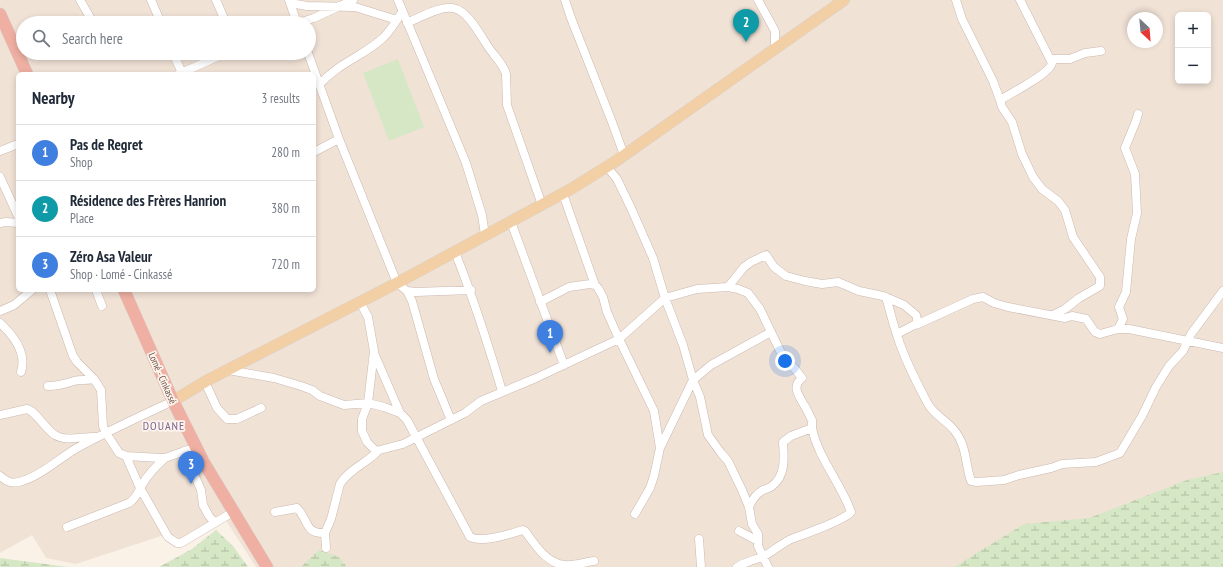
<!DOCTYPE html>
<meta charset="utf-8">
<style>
:root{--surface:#fff;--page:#f6f6f7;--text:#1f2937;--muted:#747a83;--line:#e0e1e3;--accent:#0b8043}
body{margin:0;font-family:"PT Sans Narrow",sans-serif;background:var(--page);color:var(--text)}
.controls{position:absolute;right:12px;top:12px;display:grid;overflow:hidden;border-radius:6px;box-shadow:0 2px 6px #0003}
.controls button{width:36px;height:36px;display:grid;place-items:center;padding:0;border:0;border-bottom:1px solid var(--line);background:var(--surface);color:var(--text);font:20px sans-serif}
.compass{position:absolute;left:1127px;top:12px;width:36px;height:36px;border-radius:50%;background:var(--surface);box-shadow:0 2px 6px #0003;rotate:154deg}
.you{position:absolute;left:785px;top:361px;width:14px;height:14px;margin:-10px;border:3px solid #fff;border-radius:50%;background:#1a73e8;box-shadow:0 0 0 6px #1a73e833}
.badge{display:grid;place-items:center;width:26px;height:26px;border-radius:50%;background:var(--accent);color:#fff;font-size:13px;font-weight:700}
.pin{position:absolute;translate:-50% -33px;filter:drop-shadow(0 1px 2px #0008)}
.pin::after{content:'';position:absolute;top:21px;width:14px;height:12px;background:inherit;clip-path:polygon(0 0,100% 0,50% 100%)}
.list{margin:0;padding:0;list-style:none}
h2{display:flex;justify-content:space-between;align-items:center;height:52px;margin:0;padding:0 16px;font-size:17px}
h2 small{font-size:13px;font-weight:400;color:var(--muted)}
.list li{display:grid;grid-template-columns:26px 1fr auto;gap:12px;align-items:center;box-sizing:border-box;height:56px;padding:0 16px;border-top:1px solid var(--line)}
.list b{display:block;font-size:15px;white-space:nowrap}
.list p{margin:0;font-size:13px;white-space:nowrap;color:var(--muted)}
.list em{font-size:13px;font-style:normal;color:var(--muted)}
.icon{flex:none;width:22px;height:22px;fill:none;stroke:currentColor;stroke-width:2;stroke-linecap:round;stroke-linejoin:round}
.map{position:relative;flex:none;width:1223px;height:567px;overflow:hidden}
.search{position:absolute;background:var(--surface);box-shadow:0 2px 6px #0003;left:16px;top:16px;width:300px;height:44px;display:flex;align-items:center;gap:10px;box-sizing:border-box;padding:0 14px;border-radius:22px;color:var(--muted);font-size:15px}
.panel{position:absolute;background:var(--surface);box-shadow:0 2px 6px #0003;left:16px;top:72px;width:300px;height:220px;border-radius:6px}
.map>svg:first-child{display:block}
</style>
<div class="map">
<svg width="1223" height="567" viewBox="0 0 1223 567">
<defs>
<pattern id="wetland-marsh" width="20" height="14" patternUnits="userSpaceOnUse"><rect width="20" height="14" fill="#d6e7c6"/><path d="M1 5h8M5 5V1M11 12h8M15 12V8" fill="none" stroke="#b2bea3"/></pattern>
</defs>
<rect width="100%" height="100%" fill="#faf1e7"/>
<path fill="#f1e2d6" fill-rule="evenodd" d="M0,0h1223v567h-967l-31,-48 -39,23 -16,-9 -94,31 -30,-6 -14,-23 -32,18zM1178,15h30v66h-30zM1133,18h24v24h-24zM23,23h286v30h-286zM18,74h296v216h-296z"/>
<path fill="url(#wetland-marsh)" d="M1223,472v95h-269l70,-43 65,-6 98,-38z
M216,530l17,16 15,21h-89l33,-18z
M319,550l20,7 8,10h-46z
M0,558l68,9h-68z"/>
<path fill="#d6e7c6" d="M398,59l26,68 -35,14 -26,-68z"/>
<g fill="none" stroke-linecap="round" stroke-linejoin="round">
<g stroke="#cbb8ae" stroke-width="9">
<path id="minor" d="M80,0l11,19
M151,0l10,23
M216,0l10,23
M289,0l7,4 11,2 48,1 42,13
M289,0l8,23
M398,0l68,163 16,52 3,20
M565,0l6,18 41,104 12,33
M758,0l17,31v18
M956,0l6,19 31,62 7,19 2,7 10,15 10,32 11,23 9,12 16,12 7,9 8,27 27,40v9l-21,12 -14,11 -12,6
M298,23l16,-5 39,-18
M407,23c49,-23 52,-23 80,22 6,10 16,18 19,29l1,31 35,100
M173,53l9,20
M308,53l31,86 58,144 10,8 9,1 55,-2
M1050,59h20l15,-6 16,-2
M179,74l47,-21
M320,84c18,-21 44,-28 64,-47 7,-7 13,-17 18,-25
M1000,100c11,-7 50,-26 52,-37l-32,-63
M0,151l18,-7
M314,152l25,-13
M607,167l10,12 14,29 22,50 12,40 18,47 10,35 7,17 8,38 13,18 7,8 14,29 7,17 3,17 6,10v12l10,21
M0,177l18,39
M563,194l32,91
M511,222l53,143
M0,223l6,-1 12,1
M455,252c18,45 33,92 47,139
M728,287l16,-20 7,-5 15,-7 8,12 12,9 19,5 17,3 16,-2 21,9 24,5 21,9 12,10 2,9 55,-25 10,-2 11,6 14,4 57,11 7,-2 14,3 9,13 5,2 18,-5h11l94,19
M50,290l23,66 4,6 17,17 7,11 2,36 3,7 13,20 7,3 35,2h4l31,-11
M96,290l6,16
M407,291l5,10 22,78 17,41
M886,297c4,13 7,28 12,41 7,23 19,45 30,66 7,12 18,16 26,26 13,15 11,34 17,51l6,1 27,-2 15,-5 32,-7 11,-4 34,-2 24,-9 22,-37 14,-29 13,-21 14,-15 8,-17 32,-43
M360,302l8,15 6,34 -6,52 -6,16v12l5,11 9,9 27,-7 62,-31 16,-12 55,-23 83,-39 46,-41 32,-9 31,-2 10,2 10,4 12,16 24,50 11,10 7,9c-11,9 -3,17 2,27 3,4 5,10 8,15v8l-21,8 -8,6c1,15 3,34 -11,44 -2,2 -6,3 -9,4 -7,4 -11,10 -14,17
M540,302l29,-15 21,-3 5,1 3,3 5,9 4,15 12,27 35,72 6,37 -6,28 -4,12 -15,26
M0,311l14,-6 18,-15
M0,323c13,12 27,30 21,49
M1118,329l5,-10 -4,-12 7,-15 5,-53 6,-26 -2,-39 -10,-26 11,-27 2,-7
M897,334l17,-9 4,-1
M374,353l26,60
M228,370l46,8 27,8 11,4 8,6 24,9 24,-2 16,4 16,6 7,7 63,117c12,6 40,-3 53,-7l2,1c10,14 22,33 40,34 9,1 20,-3 29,-4
M205,382l12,26 10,11h10l24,-11
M48,386c10,0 17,-2 26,-5 6,-2 13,0 20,-2
M0,415l27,-6c9,2 18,20 28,26 11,7 29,1 41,2
M660,448l33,-68 18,-15 60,-33
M184,451l17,39 2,15 6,11 6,7
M126,456l14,32 28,49 9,6h4l52,-31
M0,476c6,5 11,8 19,6 22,-6 39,-23 58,-34 31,-17 64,-32 96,-47
M275,512l22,-4c12,12 7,26 28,25
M67,527l62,-24c8,-5 9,-11 13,-18 6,-11 14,-19 23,-27
M739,531l19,10
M699,539l2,28
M326,548l-1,-15 6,-14 9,-35c9,-15 27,-21 38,-33
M737,567c10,-6 15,-6 25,-10 10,-4 20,-15 32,-19 11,-4 51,-18 57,-26 -10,-29 -33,-54 -39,-84"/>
</g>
<g stroke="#d8d0cd" stroke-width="12">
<path id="major" d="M173,401l35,-21 189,-97 174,-94 45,-28 228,-161"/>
</g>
<g stroke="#d8d0cd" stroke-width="13">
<path id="highway" d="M0,14l27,60
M124,290l49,111 30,60 64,106"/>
</g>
<use href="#minor" stroke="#fff" stroke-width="8"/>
<use href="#major" stroke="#f3cfa5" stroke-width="11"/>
<use href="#highway" stroke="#efb0a3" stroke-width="12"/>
</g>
<g text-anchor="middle" stroke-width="3.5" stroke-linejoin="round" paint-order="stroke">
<g font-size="10" fill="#72574d" stroke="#fdf5ed">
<text transform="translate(163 378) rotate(66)" y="4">Lomé - Cinkassé</text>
</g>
<g font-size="12" letter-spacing="1" fill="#7c668d" stroke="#fdf5ed">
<text x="164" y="430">DOUANE</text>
</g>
</g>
</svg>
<div class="controls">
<button>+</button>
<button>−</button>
</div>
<svg class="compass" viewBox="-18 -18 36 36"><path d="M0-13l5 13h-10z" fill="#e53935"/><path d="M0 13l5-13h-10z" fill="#747a83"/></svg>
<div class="you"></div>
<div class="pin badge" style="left:550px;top:353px;background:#3f7fe0">1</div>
<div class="pin badge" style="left:746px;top:42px;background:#0f9aa8">2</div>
<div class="pin badge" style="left:191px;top:484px;background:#3f7fe0">3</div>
<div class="search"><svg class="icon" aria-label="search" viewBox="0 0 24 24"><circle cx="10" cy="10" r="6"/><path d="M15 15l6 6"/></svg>Search here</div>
<section class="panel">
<h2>Nearby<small>3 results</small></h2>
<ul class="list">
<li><span class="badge" style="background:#3f7fe0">1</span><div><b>Pas de Regret</b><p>Shop</p></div><em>280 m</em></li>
<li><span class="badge" style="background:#0f9aa8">2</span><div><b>Résidence des Frères Hanrion</b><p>Place</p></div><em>380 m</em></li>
<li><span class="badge" style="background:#3f7fe0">3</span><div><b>Zéro Asa Valeur</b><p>Shop · Lomé - Cinkassé</p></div><em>720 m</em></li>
</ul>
</section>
</div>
